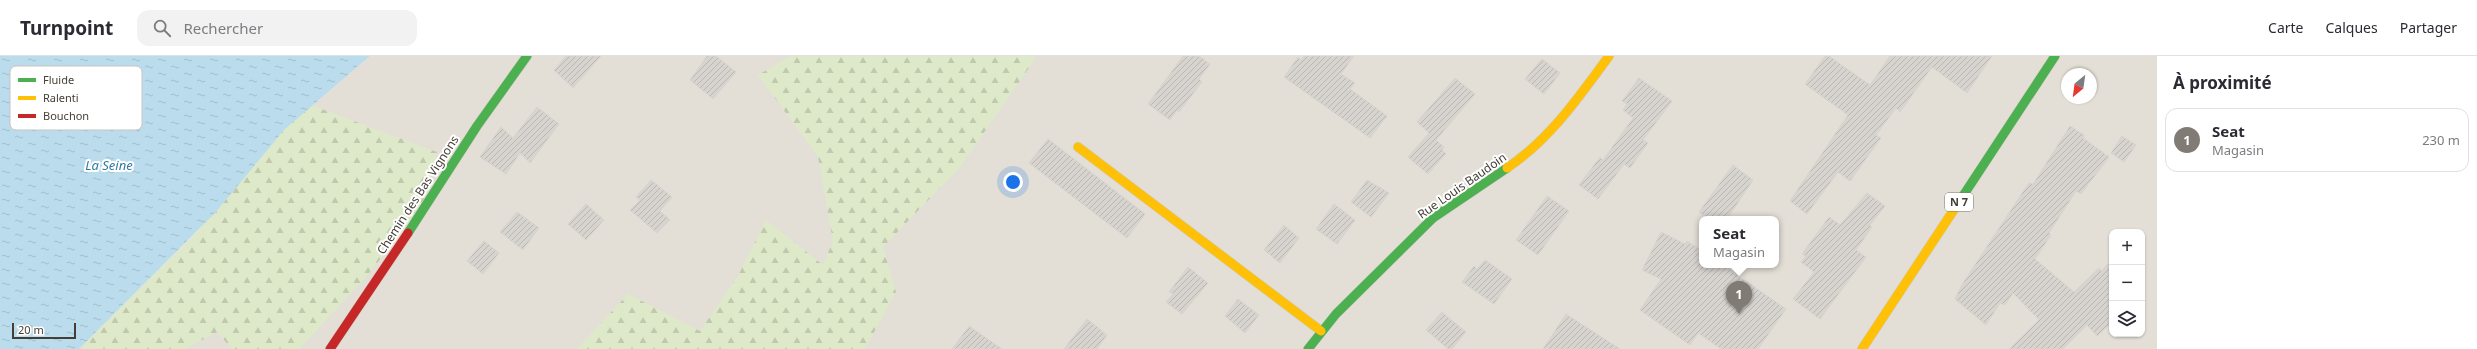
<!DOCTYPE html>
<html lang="fr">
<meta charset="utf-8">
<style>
:root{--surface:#fff;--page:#f2f2f3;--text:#2b2b33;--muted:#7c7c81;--line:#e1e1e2;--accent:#807b75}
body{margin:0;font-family:"Noto Sans",sans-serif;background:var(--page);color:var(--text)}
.controls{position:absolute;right:12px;bottom:12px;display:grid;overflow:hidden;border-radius:8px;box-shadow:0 1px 3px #0004}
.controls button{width:36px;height:36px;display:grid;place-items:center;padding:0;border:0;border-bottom:1px solid var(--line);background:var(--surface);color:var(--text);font:20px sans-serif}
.compass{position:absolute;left:2061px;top:12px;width:36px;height:36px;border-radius:50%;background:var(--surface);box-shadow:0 1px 3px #0004;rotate:209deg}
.scale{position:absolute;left:12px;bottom:10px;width:64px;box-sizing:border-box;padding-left:4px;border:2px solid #453e36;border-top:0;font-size:11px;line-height:14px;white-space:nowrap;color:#453e36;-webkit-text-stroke:3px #fff;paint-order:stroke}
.you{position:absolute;left:1013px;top:126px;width:14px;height:14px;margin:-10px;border:3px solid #fff;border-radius:50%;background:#1a73e8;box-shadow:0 0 0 6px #1a73e833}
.badge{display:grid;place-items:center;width:26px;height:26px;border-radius:50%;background:var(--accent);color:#fff;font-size:13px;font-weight:700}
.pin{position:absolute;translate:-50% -33px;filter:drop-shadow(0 1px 2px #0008)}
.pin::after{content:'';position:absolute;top:21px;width:14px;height:12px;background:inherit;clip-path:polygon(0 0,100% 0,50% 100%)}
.popup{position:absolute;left:1699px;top:160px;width:80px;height:52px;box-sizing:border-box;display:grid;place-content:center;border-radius:8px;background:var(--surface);filter:drop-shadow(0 1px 3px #0005);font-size:13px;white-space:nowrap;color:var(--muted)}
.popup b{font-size:15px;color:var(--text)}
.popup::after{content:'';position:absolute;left:50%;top:100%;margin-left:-8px;border:8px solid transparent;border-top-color:var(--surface)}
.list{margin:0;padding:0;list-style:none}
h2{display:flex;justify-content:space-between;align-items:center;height:52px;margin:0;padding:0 16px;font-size:17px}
h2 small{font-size:13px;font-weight:400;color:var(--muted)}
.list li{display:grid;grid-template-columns:26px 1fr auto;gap:12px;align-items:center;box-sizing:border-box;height:64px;margin:0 8px 8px;padding:0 8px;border:1px solid var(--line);border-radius:12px}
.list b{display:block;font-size:15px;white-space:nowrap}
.list p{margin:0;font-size:13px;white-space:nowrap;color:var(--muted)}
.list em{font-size:13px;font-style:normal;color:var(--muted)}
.icon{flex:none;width:22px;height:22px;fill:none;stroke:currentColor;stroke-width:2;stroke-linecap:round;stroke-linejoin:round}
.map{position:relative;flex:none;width:2157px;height:293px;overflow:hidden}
header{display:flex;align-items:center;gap:24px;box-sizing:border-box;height:56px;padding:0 20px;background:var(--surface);border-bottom:1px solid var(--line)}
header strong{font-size:19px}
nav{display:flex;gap:22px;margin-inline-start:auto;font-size:14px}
.search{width:280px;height:36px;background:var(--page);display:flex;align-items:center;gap:10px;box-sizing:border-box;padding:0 14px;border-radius:12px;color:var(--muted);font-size:15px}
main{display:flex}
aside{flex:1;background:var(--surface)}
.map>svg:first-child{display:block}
</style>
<header>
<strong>Turnpoint</strong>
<div class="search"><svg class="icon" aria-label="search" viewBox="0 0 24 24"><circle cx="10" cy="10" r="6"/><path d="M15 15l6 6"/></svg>Rechercher</div>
<nav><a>Carte</a><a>Calques</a><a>Partager</a></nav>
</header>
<main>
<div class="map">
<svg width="2157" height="293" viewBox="0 0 2157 293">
<defs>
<pattern id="forest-firs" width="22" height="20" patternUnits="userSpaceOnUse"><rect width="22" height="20" fill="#dee9ca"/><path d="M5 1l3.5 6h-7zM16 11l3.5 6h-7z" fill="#c0c9ae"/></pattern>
<pattern id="water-ripples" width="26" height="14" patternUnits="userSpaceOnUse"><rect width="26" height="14" fill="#badcec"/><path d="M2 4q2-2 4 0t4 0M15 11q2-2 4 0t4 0" fill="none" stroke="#a1becb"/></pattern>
<pattern id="building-hatch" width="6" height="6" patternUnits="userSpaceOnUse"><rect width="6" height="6" fill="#d7d4d0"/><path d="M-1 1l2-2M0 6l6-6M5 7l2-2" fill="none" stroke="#bab7b3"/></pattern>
</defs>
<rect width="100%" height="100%" fill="#efede9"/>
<path fill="#e3dfd6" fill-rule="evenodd" d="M370,0h1787v293h-2078l120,-119 85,-100zM2067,18h24v24h-24zM1702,163h74v46h-74zM2112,176h30v102h-30z"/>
<path fill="url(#forest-firs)" d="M791,0h246l-76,110 -78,81 13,45 -31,57h-288l51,-55 72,37 38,-55 28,-56 57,45 10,-24 -15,-84 -60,-82z
M311,49l126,47 -12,51 -59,74 -67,72h-67l-15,-17 -32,17h-101l-2,-3 117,-116 84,-100z"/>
<path fill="url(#water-ripples)" d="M0,0h370l-86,74 -69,83 -136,136h-79z"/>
<path fill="url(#building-hatch)" stroke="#d7d4cf" d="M566,0h35l-28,32 -19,-18z
M707,0h9l20,16 -23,27 -23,-19z
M1183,0h16l11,8 -11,15 3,3 -23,30 -2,-2 -7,10 -22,-16z
M1304,0h50l-13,18 14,9 -5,6 37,27 -17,22 -86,-61 14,-20 3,3z
M1825,0h4l41,29 20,-29h102l-25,37 -35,-26 -32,45 -4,-4 -20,27 5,3 -31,43 -12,-9 -31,42 -17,-13 58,-86 -43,-31z
M1542,3l18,14 -16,21 -19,-15z
M1455,22l20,16 -39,46 8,7 -2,3 4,4 -18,20 -20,-17 21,-24 -12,-11z
M1639,22l33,23 -29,39 5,3 -18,25 -6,-4 -26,35 -19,-14 21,-28 3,3 30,-42 -10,-8 4,-6 -5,-3z
M537,51l22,17 -29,39 -10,-10 -14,21 -26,-17 21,-30 12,11z
M2070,70l14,9 -1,3 26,19 -28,37 -5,-3 -27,42 2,2 -16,24 39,33 25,-24 2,3 11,-11v62l-15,14 -10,-11 -24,24h-54l30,-29 -26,-27 -8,12 -5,-2 -14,22 -31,-26 8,-16 63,-96 3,-4 4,1z
M2122,80l14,9 -12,17 -13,-9z
M1048,83l97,75 -18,24 -98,-75z
M1733,109l20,15 -26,39h-19l-9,-7z
M651,124l21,17 -12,14 10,9 -13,13 -27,-23 10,-10 -4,-3z
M1367,124l22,13 -18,24 -20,-15z
M1867,137l18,13 -15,19 2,2 -16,23 10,7 -46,62 -27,-20 21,-27 -13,-10 5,-6 -4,-2 27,-37 11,8z
M1547,140l22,15 -31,44 -22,-15z
M586,148l18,16 -18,20 -18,-16z
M1334,148l21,16 -18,24 -21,-15z
M517,156l22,16 -16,22 -23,-18z
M1284,169l15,13 -19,25 -16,-13z
M1661,176l24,12 2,-3 15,10v14h21l63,44 -28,40h-37l-23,-16 -8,12 -50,-35 21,-31 -19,-9z
M484,185l15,12 -16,21 -16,-13z
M1485,204l27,19 -18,25 -32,-22 12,-16 3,3z
M1188,211l20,16 -26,31 -16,-12 7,-8 -4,-2z
M1238,243l21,16 -14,18 -20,-17z
M1442,256l24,20 -14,17h-4l-22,-19z
M1566,258l54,35h-77z
M1087,263l20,16 -10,14h-33z
M969,270l33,23h-50z"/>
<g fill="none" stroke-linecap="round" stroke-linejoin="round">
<g stroke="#cecac1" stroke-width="10">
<path id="fast" d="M1957,149l98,-149
M408,177l69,-107 50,-70
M1308,293l28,-35 97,-96 74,-50"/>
</g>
<g stroke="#cecac1" stroke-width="10">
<path id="slow" d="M1078,91l243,184
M1507,112c43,-29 72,-71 102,-112
M1862,293l95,-144"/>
</g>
<g stroke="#cecac1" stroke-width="10">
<path id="jam" d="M330,293l78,-116"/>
</g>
<use href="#fast" stroke="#4caf50" stroke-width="9"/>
<use href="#slow" stroke="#ffc107" stroke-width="9"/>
<use href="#jam" stroke="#c62828" stroke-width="9"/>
</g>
<g text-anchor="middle" stroke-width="4" stroke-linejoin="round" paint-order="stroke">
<rect fill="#fff" stroke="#7d7872" stroke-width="1" x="1945" y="137" width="28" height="18" rx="3"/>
<g font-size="11" font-weight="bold" fill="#453e36">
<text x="1959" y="150">N 7</text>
</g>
<g font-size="12" fill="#453e36" stroke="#fff">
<text transform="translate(1462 130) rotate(-35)" y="4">Rue Louis Baudoin</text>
<text transform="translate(418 139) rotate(-57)" y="4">Chemin des Bas Vignons</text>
</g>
<g font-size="13" font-style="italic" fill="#307aa5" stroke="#fff">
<text x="109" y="114">La Seine</text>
</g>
</g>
<rect x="10" y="10" width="132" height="64" rx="6" fill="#fff" stroke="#c7c5c3" stroke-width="1"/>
<rect x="18" y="22" width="18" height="4" fill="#4caf50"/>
<rect x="18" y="40" width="18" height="4" fill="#ffc107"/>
<rect x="18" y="58" width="18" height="4" fill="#c62828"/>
<g font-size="11" fill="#453e36">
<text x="43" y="28">Fluide</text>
<text x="43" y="46">Ralenti</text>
<text x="43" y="64">Bouchon</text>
</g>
</svg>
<div class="controls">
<button>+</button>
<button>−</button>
<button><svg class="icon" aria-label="layers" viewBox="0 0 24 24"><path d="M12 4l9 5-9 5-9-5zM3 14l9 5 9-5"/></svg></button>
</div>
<svg class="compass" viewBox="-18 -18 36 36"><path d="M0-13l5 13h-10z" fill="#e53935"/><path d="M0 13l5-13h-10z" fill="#7c7c81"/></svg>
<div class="scale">20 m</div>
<div class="you"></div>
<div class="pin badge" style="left:1739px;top:258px">1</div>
<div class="popup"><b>Seat</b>Magasin</div>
</div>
<aside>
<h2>À proximité<small></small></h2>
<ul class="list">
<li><span class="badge">1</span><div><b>Seat</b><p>Magasin</p></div><em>230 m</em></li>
</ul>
</aside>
</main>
